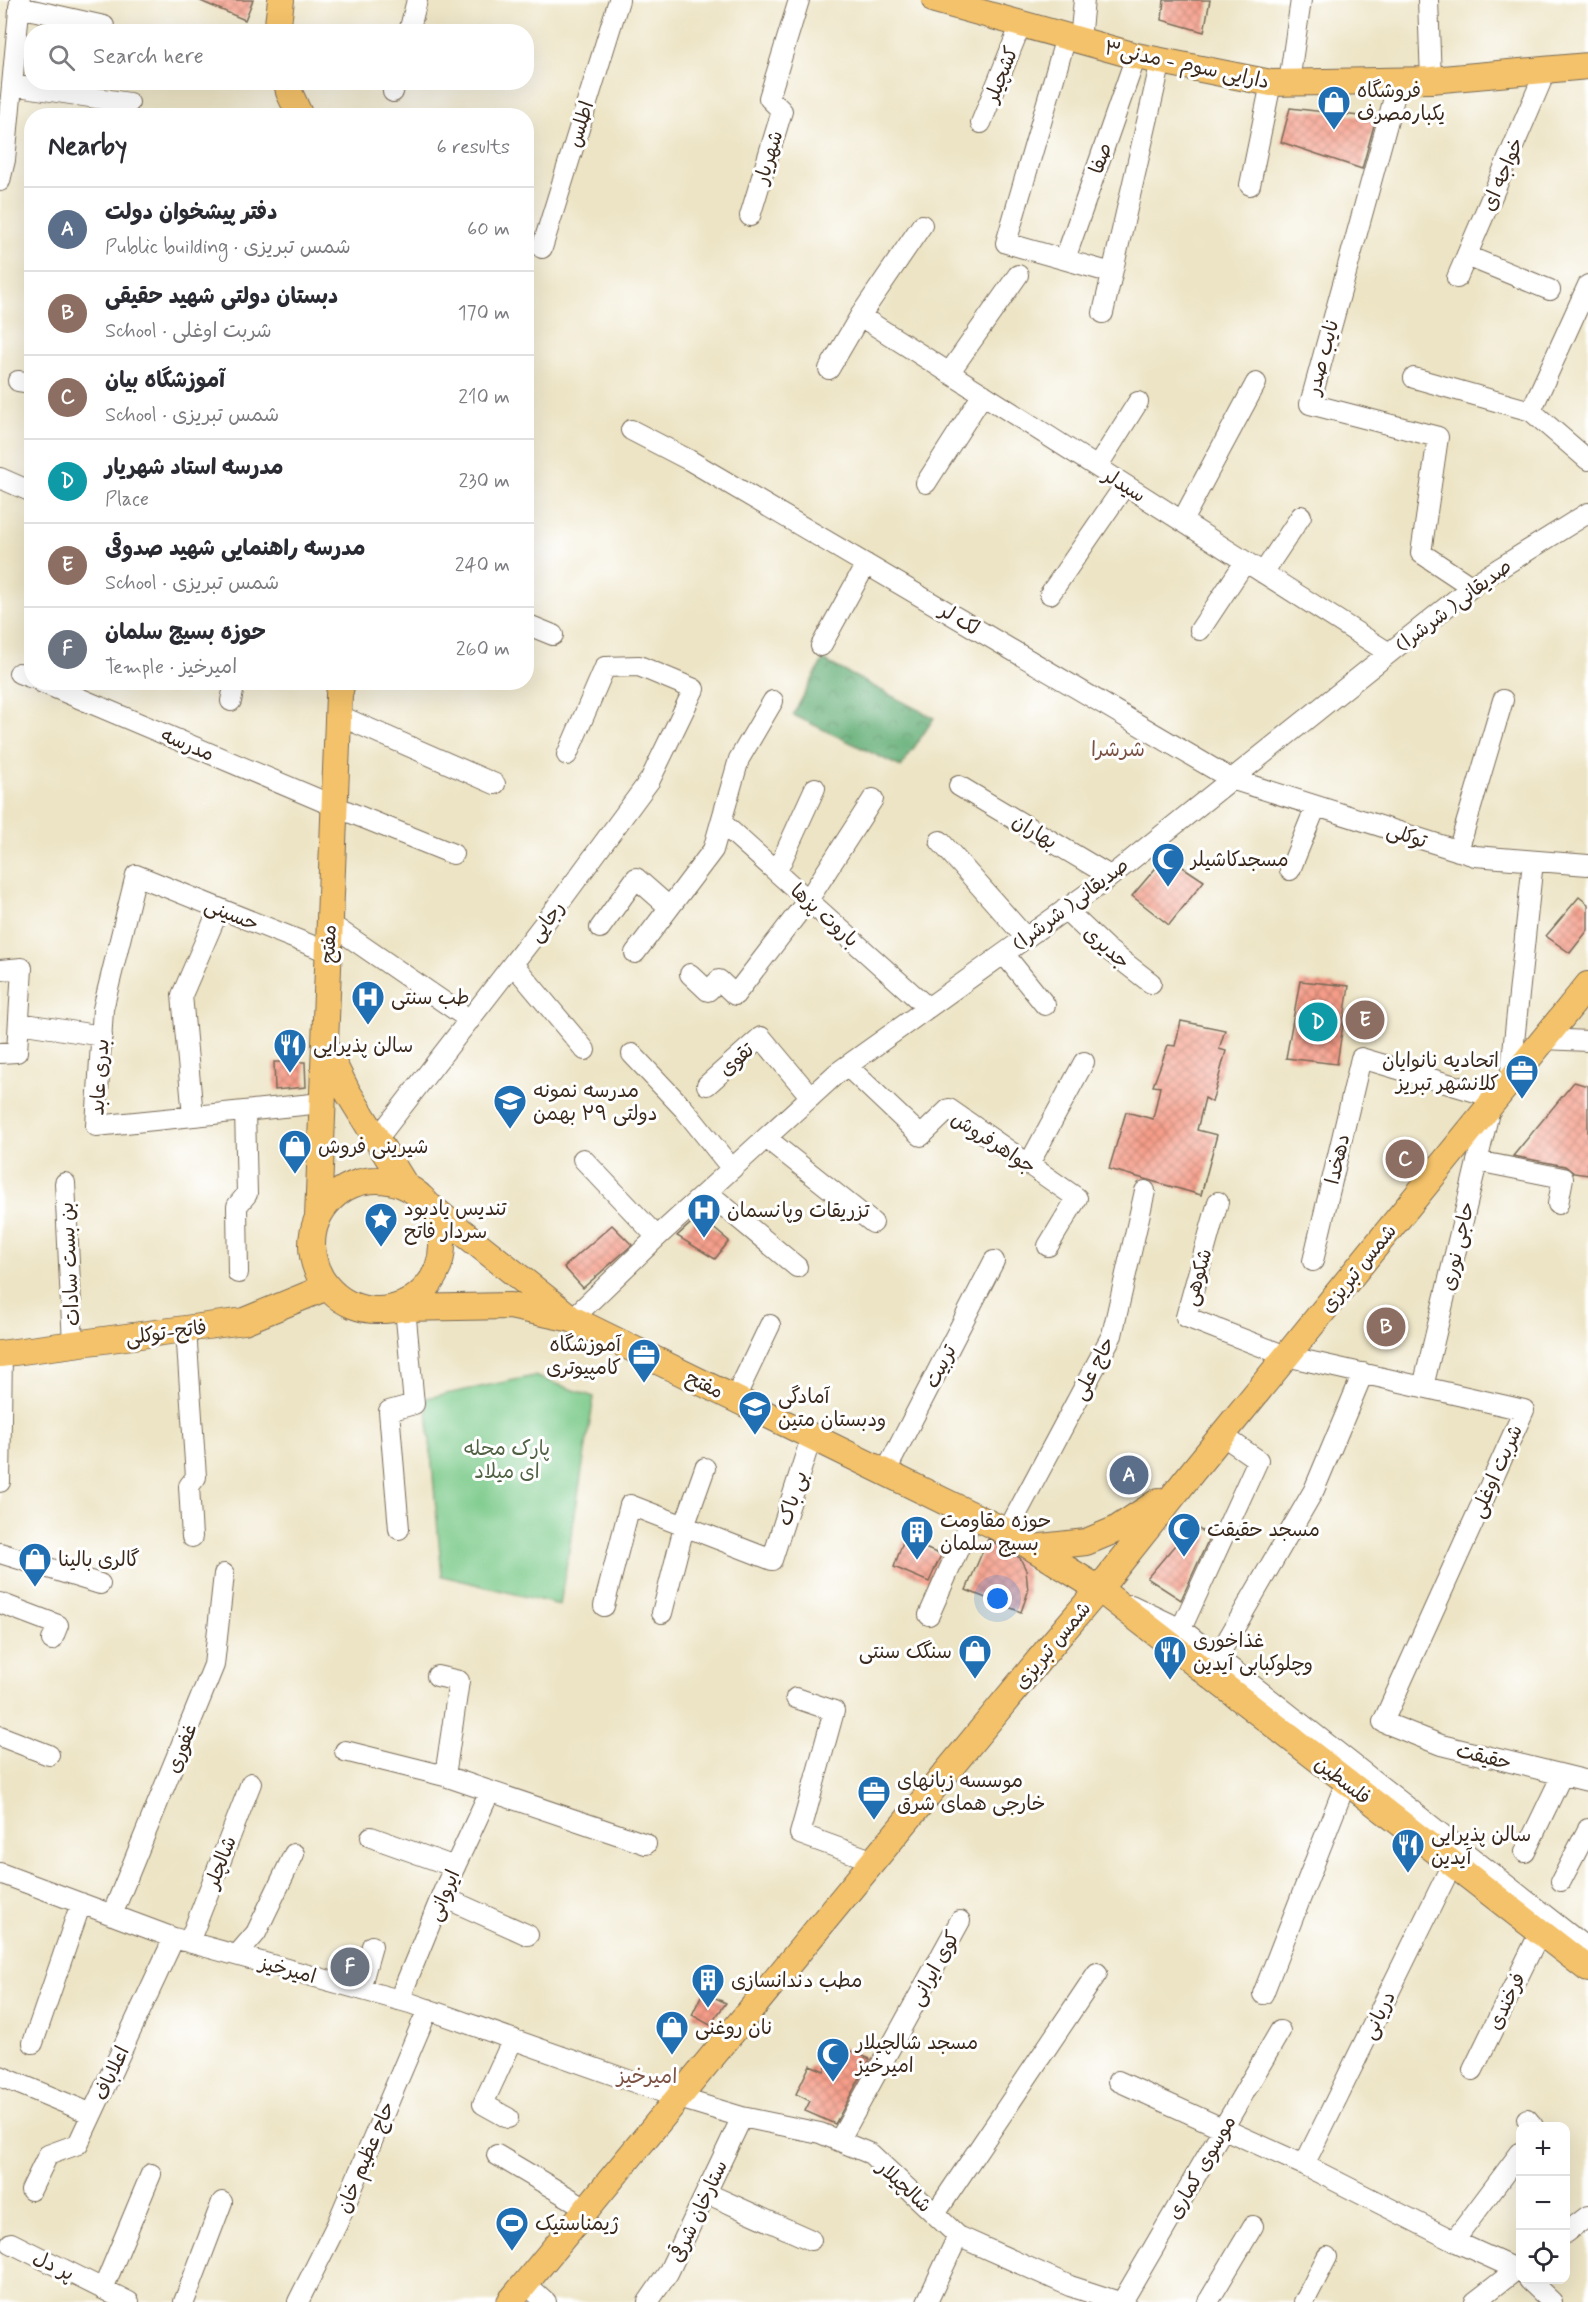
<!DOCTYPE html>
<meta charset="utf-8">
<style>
:root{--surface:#fff;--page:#f2f2f3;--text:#2b2b33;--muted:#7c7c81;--line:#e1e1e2;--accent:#0b8043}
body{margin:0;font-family:Mynerve,"Playpen Sans Arabic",sans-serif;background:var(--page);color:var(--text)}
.controls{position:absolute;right:18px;bottom:18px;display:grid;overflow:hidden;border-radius:12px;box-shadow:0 6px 24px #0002}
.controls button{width:54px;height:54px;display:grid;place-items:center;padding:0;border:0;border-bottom:2px solid var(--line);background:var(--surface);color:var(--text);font:30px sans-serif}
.you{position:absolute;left:998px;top:1599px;width:21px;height:21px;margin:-15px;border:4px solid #fff;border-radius:50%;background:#1a73e8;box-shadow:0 0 0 9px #1a73e833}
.badge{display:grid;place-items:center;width:39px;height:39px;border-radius:50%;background:var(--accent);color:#fff;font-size:20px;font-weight:700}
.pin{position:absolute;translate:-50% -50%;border:3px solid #fff;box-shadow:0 2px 6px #0006}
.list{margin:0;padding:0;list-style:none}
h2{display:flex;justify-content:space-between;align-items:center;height:78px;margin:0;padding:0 24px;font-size:26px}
h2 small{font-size:20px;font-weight:400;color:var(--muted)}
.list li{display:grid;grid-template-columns:39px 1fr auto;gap:18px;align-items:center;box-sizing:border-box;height:84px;padding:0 24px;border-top:2px solid var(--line)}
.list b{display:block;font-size:22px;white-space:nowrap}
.list p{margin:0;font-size:20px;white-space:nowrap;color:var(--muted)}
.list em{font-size:20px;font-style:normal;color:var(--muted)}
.icon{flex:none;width:33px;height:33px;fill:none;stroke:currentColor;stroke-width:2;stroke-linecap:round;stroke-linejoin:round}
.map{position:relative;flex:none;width:1588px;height:2302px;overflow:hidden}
.search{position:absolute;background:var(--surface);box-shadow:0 6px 24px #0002;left:24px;top:24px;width:510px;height:66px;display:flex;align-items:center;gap:15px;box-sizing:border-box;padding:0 21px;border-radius:24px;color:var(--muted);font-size:22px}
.panel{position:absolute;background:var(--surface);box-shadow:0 6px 24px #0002;left:24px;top:108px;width:510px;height:582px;border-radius:24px}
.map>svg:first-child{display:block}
</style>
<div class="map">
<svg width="1588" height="2302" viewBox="0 0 1588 2302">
<defs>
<pattern id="forest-crowns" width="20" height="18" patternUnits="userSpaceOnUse" patternTransform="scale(1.5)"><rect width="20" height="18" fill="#64ae76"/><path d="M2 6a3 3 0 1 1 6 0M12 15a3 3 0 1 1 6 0" fill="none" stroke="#548e60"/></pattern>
<pattern id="building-cross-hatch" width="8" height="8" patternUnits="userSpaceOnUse" patternTransform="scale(1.5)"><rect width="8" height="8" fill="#f69e8a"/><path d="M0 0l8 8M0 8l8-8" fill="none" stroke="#c88170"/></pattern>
</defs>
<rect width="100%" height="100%" fill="#fff"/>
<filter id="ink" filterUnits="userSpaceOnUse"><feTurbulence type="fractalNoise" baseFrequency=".0167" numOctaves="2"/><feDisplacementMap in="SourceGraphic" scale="12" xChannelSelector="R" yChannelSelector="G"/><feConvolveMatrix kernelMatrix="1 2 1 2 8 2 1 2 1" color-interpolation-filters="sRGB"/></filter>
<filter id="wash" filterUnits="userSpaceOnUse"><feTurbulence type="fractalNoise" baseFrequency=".008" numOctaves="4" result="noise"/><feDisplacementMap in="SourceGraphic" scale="24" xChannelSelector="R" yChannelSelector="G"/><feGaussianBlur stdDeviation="1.35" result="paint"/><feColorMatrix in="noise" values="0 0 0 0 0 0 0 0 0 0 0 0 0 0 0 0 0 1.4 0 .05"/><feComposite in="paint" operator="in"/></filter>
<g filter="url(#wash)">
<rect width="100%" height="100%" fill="#ede4c5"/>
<path fill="#7bca8a" stroke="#5b7a54" stroke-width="1.5" d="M534,1376l60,21 -34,208 -118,-29 -16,-178z"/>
<path fill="url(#forest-crowns)" stroke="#506c4a" stroke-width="1.5" d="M823,660l111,58 -33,49 -108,-52z"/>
<g id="blocks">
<path fill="url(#building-cross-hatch)" d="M198,0h55l-8,20z
M1164,0h46l-6,32 -42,-12z
M1290,108l86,10 -14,51 -81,-27z
M1166,856l38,25 -35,44 -37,-29z
M1579,897l9,7v26l-18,23 -24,-17z
M1300,981l49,5 -12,78 -51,-6z
M1181,1021l44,9 -6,19 7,2 -14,51 -7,-4 -8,32 20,5 -16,60 -92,-26 17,-57 27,7 7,-32 -7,-1 15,-41 7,1z
M274,1062h31l1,25 -31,3z
M1574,1082l14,4v89l-14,-2 -9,-7 -52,-10z
M699,1216l30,25 -14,18 -38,-23z
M612,1225l20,20 -49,43 -19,-21z
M1192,1525l18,11 -29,64 -34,-22z
M904,1539l37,16 -12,27 -35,-15z
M988,1539l32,19 6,12 2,22 -7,20 -55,-22z
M342,1955l14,5 -4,14 -15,-4z
M703,1992l23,11 -16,22 -18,-10z
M836,2045l34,14 -35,65 -30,-13 5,-10 -14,-7 14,-29 14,6z"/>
</g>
</g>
<g filter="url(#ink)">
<use href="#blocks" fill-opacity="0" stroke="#796b58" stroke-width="1.5"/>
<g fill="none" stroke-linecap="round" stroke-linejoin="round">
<g stroke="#796b58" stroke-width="22">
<path id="minor" d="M1428,0l3,80
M19,7l85,19
M409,32l8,-32
M1066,37l-60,206 106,30
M1080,40l4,-40
M1399,80l-89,324 128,33 -17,116 51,34
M1289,82l12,-82
M12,85l117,18
M393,92l2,-10
M981,123l40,-99
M0,181l5,-21 15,-160
M1250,185l21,-102
M750,216l32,-105 -13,-13 30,-98
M542,248l77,-248
M1467,256l83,34
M1065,259l71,-203
M1457,278l89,-208
M1103,313l58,-252
M860,316l529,337
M829,369l31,-53 62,-91
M949,373l69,-98
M1414,378l117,33 57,49
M18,381l14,2
M1531,411l57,-126
M631,430l58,30 542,319 244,77 113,9
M1097,467l41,-65
M0,478l32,14
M926,483l57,-89
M1182,521l74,-138
M1263,573l38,-57
M1050,594l75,-109
M526,624l27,11
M1200,630l45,-68
M821,646l45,-82
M19,673l13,5
M41,682l293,124 119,48
M231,701l4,-19
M338,715l157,69
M959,786l151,90
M721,822l207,186
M940,841l86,97
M1458,851l45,-151
M1290,870l26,-64
M777,871l38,-83
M1065,909l42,40 44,34
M329,923l141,97
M600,928l36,-50 33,29
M635,953l78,-103 26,-91 34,-58
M1004,954l41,51
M513,964l72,86
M0,970l22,-2 -5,84 -17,1
M690,974l18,17 11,-11 16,15 73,-95 65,-101
M19,1023l83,13
M1544,1039l44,2
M632,1054l52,55 48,60
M847,1066l74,70 28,-27 128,89 -29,48
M1510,1080l23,-219
M707,1085l54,-48 50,60
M322,1103l-226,23 7,-117 33,-134 192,77
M193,1116l-11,-121 37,-86
M766,1138l107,85
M377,1139l169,-218 104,-141 44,-91 -55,-23 -34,1 -38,88
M583,1159l74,78
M1477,1161l86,17 -5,26
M1029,1164l55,-102
M65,1183l8,161
M707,1192l90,75
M1218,1202l-32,115 100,39 238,54 -141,312 58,23 147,36
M1313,1261l48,-203 135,40
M238,1273l-1,-67 10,-12 -2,-83
M572,1319l85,-82 180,-164 264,-189 378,-303 109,-68
M186,1329l10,148 -7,9 3,51
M1423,1387l67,-279
M735,1398l35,-73
M886,1471l108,-210
M0,1482l2,-128
M399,1529l-10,-118 25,-7 -9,-96
M1007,1532l105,-197 33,-144
M0,1553l100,31
M0,1603l58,22 -6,15
M1131,1605l50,24 407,320
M604,1606l26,-101 142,55 40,-125
M662,1613l22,-86 21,-59
M929,1615l44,-99
M1181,1629l77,-169 -36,-25
M1217,1658l97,-168 49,-117
M437,1676l22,5 -14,95 201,68
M796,1698l38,13 -34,123 74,27
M0,1736l49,19
M345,1751l100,25
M371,1837l84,30
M1525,1852l37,-77
M0,1873l174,65 236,65 269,95 63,19 78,16 51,21 87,82 112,50 49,16
M1561,1881l27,-52
M441,1896l87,39
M112,1915l102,-250 10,-91
M189,1942l62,-159
M237,1955l19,-22 38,-79
M360,1989l12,-43
M1263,1994l83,-212
M399,2000l45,-110 46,-99
M33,2043l48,-140
M1473,2070l67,-138
M0,2076l92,38
M1118,2081l186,84 150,76 66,30
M508,2118l-25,-14 30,-65
M1527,2119l6,7
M839,2141l121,-220
M497,2155l91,54
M1304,2165l148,-301
M31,2190l17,-35 30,-11 96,-206
M706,2193l105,47
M935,2214l162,-241
M1566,2233l22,-17
M1454,2241l66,-88
M11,2243l118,59
M1529,2280l23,22
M526,2284l20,18
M103,2289l48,-115
M184,2302l38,-100
M298,2302l39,-78 91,-215
M648,2302l20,-29 74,-156
M927,2302l31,-66
M1122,2302l158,-271
M1208,2302l45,-76
M1304,2302l23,-45
M1475,2302l45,-35"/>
</g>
<g stroke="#796b58" stroke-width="28">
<path id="major" d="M935,0l201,56 135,27 160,-3 157,-14
M277,32l4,-32
M287,82l2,10 11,24
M325,1047l22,44 58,94
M312 1245a65 65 0 1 1 130 0a65 65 0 1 1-130 0Z
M431,1207l136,108
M318,1217l21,-522 3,-13
M384,1310l21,-2 105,-2 62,13 435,213 92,57 489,380
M0,1354l244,-33 83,-34
M1033,1548l53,-6 29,-12 44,-29
M510,2302l543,-659 46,-54 94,-118 395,-486"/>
</g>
<use href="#minor" stroke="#fff" stroke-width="20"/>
<use href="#major" stroke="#f4c26a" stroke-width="26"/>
</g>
</g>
<defs>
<g id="shop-pin" transform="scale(1.725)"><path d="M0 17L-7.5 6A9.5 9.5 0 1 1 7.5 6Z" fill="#1f6fb2" stroke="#fff"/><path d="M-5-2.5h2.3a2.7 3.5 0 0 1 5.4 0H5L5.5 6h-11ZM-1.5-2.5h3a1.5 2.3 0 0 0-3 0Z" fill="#fff"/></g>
<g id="mosque-pin" transform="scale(1.725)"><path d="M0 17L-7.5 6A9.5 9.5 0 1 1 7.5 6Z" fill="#1f6fb2" stroke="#fff"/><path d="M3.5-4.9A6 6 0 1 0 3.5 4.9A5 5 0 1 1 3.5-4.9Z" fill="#fff"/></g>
<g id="hospital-pin" transform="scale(1.725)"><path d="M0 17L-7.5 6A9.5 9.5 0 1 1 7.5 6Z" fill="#1f6fb2" stroke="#fff"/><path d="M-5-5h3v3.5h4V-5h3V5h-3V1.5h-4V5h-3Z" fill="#fff"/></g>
<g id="restaurant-pin" transform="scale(1.725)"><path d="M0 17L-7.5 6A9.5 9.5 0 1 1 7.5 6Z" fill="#1f6fb2" stroke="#fff"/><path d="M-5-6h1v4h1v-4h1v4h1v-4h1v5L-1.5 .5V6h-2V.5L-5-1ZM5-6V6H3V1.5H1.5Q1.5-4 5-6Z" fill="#fff"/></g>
<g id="office-pin" transform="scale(1.725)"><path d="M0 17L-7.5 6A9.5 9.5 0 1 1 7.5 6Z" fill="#1f6fb2" stroke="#fff"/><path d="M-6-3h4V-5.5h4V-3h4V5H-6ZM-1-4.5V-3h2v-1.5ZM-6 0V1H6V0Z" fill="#fff"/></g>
<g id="school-pin" transform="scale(1.725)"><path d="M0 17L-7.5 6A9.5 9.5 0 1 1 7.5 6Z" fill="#1f6fb2" stroke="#fff"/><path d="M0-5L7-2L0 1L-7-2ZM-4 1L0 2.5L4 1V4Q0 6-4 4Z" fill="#fff"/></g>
<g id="sight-pin" transform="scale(1.725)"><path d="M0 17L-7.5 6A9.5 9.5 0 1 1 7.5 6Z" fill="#1f6fb2" stroke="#fff"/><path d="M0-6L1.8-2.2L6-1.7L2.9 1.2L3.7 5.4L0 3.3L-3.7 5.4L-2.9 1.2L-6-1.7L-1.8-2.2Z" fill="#fff"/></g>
<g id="building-pin" transform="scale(1.725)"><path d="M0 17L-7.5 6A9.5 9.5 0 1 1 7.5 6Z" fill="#1f6fb2" stroke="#fff"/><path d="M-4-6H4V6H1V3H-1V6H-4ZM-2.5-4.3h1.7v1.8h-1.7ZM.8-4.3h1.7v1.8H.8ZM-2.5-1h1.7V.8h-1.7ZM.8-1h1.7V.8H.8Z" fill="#fff"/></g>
<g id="stadium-pin" transform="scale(1.725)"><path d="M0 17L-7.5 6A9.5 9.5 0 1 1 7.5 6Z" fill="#1f6fb2" stroke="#fff"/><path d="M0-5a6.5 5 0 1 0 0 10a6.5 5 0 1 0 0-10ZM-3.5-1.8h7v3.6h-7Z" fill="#fff"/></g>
</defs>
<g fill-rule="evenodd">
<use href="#shop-pin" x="1334" y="102"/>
<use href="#mosque-pin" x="1168" y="859"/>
<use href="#hospital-pin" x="368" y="997"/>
<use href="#restaurant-pin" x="290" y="1045"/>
<use href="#office-pin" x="1522" y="1071"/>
<use href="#school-pin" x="510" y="1101"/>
<use href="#shop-pin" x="295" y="1146"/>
<use href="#hospital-pin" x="704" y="1210"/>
<use href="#sight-pin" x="381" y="1219"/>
<use href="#office-pin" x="644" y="1355"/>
<use href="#school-pin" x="755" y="1407"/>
<use href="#mosque-pin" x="1184" y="1529"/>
<use href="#building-pin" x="917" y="1532"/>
<use href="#shop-pin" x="35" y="1559"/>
<use href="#shop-pin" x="975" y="1651"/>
<use href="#restaurant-pin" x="1170" y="1652"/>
<use href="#office-pin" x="874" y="1792"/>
<use href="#restaurant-pin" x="1408" y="1845"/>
<use href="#building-pin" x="708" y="1980"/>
<use href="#shop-pin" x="672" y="2027"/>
<use href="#mosque-pin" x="833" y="2054"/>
<use href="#stadium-pin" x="512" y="2223"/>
</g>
<g text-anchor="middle" stroke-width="6" stroke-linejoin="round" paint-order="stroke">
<g font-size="20" fill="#3b2a1e" stroke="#fff">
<text transform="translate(1187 64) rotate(12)" y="7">دارایی سوم - مدنی۳</text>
<text transform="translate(1001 74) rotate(-68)" y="7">کشچیلر</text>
<text transform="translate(580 124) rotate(-73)" y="7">اطلس</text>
<text transform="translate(768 157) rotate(-73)" y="7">شهریار</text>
<text transform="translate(1100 158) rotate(-71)" y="7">صفا</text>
<text transform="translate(1502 174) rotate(-67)" y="7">خواجه‌ ای</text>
<text transform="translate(1322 357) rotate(-75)" y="7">نایب صدر</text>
<text transform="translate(1125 485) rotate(32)" y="7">سیدلر</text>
<text transform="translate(1453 605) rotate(-37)" y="7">(شرشرا )صدیقانی</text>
<text transform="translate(960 619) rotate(31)" y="7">لک لر</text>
<text transform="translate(188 744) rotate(23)" y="7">مدرسه</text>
<text transform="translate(1035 831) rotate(31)" y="7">بهاران</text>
<text transform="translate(1407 835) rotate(18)" y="7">توکلی</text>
<text transform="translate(1070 904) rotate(-37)" y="7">(شرشرا )صدیقانی</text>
<text transform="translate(232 914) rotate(22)" y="7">حسینی</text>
<text transform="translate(825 915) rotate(42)" y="7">باروت پزها</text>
<text transform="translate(546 921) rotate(-53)" y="7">رجایی</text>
<text transform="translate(328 944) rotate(-88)" y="7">مفتح</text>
<text transform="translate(1107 947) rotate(41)" y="7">جدیری</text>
<text transform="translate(736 1059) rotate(-41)" y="7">تقوی</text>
<text transform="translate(99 1077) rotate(-86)" y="7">بدری عابد</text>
<text transform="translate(994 1142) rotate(33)" y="7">جواهرفروش</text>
<text transform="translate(1337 1159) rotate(-77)" y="7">دهخدا</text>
<text transform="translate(1457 1246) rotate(-77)" y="7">حاجی نوری</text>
<text transform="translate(69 1264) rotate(-93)" y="7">بن بست سادات</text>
<text transform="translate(1358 1268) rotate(-51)" y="7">شمس تبریزی</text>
<text transform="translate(1197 1277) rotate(-74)" y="7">شکوهی</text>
<text transform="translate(166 1332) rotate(-8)" y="7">فاتح-توکلی</text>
<text transform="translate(940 1366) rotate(-63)" y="7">تربیت</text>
<text transform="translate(1093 1368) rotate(-63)" y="7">حاج علی</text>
<text transform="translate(705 1384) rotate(26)" y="7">مفتح</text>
<text transform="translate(1496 1471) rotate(-66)" y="7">شربت اوغلی</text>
<text transform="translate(792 1498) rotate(-72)" y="7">بی باک</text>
<text transform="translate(1052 1645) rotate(-50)" y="7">شمس تبریزی</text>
<text transform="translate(181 1748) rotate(-68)" y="7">غفوری</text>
<text transform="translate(1484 1756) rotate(14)" y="7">حقیقت</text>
<text transform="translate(1343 1780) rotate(38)" y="7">فلسطین</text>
<text transform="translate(220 1862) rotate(-69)" y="7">شالچلر</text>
<text transform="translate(443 1895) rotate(-67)" y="7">ایروانی</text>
<text transform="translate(934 1968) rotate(-61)" y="7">کوی ایرانی</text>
<text transform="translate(288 1969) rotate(15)" y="7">امیرخیز</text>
<text transform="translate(1506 2001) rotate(-64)" y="7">فرخندی</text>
<text transform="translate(1378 2015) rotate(-64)" y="7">دریانی</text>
<text transform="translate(111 2073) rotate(-65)" y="7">اعلاباف</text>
<text transform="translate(365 2157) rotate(-67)" y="7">حاج عظیم خان</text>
<text transform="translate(1201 2167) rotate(-60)" y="7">موسوی کماری</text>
<text transform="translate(905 2186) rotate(43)" y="7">شالچیلار</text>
<text transform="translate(698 2211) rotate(-65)" y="7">ستارخان شرقی</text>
<text transform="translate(54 2265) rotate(27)" y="7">پر دل</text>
</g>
<g font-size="20" fill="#3b2a1e" stroke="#fff" text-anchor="start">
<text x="1357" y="97">فروشگاه<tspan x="1357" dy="23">یکبارمصرف</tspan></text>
<text x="1191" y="866">مسجدکاشیلر</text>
<text x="391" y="1004">طب سنتی</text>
<text x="313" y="1052">سالن پذیرایی</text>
<text x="1499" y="1067" text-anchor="end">اتحادیه نانوایان<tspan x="1499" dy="23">کلانشهر تبریز</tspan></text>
<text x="533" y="1097">مدرسه نمونه<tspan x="533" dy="23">دولتی ۲۹ بهمن</tspan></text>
<text x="318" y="1153">شیرینی فروش</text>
<text x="404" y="1215">تندیس یادبود<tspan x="404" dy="23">سردار فاتح</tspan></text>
<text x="727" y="1217">تزریقات وپانسمان</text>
<text x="621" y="1351" text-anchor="end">آموزشگاه<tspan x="621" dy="23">کامپیوتری</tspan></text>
<text x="778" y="1403">آمادگی<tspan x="778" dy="23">ودبستان متین</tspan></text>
<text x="940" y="1527">حوزه مقاومت<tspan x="940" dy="23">بسیج سلمان</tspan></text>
<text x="1207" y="1536">مسجد حقیقت</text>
<text x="58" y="1566">گالری بالینا</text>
<text x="1193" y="1647">غذاخوری<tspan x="1193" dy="23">وچلوکبابی آیدین</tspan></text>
<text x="952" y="1658" text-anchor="end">سنگک سنتی</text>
<text x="897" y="1787">موسسه زبانهای<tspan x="897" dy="23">خارجی همای شرق</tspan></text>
<text x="1431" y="1841">سالن پذیرایی<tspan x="1431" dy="23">آیدین</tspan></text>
<text x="731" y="1987">مطب دندانسازی</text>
<text x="695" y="2034">نان روغنی</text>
<text x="856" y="2049">مسجد شالچیلار<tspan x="856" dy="23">امیرخیز</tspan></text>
<text x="535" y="2230">ژیمناستیک</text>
</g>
<g font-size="20" fill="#516244" stroke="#fff">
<text x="507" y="1455">پارک محله<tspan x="507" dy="23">ای میلاد</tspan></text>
</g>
<g font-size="21" fill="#7c5344" stroke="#fff">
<text x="1118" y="756">شرشرا</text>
<text x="647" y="2083">امیرخیز</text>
</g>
</g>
</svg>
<div class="controls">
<button>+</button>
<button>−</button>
<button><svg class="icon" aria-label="locate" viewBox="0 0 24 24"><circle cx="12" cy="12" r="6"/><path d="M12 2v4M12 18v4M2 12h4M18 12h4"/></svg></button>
</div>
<div class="you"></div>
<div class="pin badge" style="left:1129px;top:1475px;background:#5c6f8a">A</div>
<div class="pin badge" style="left:1386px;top:1327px;background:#8d6e63">B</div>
<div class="pin badge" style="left:1405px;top:1159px;background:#8d6e63">C</div>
<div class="pin badge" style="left:1318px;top:1022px;background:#0f9aa8">D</div>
<div class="pin badge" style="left:1365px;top:1020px;background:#8d6e63">E</div>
<div class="pin badge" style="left:350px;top:1967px;background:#6b7280">F</div>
<div class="search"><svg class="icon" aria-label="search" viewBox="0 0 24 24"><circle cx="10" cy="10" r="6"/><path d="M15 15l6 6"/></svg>Search here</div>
<section class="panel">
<h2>Nearby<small>6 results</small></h2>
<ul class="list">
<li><span class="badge" style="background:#5c6f8a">A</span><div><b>دفتر پیشخوان دولت</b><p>Public building · شمس تبریزی</p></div><em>60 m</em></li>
<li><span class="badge" style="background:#8d6e63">B</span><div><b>دبستان دولتی شهید حقیقی</b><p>School · شربت اوغلی</p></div><em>170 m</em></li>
<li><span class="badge" style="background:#8d6e63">C</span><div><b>آموزشگاه بیان</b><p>School · شمس تبریزی</p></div><em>210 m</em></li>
<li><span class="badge" style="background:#0f9aa8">D</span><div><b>مدرسه استاد شهریار</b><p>Place</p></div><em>230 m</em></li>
<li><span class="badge" style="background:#8d6e63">E</span><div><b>مدرسه راهنمایی شهید صدوقی</b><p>School · شمس تبریزی</p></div><em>240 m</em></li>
<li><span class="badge" style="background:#6b7280">F</span><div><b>حوزه بسیج سلمان</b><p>Temple · امیرخیز</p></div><em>260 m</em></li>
</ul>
</section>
</div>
